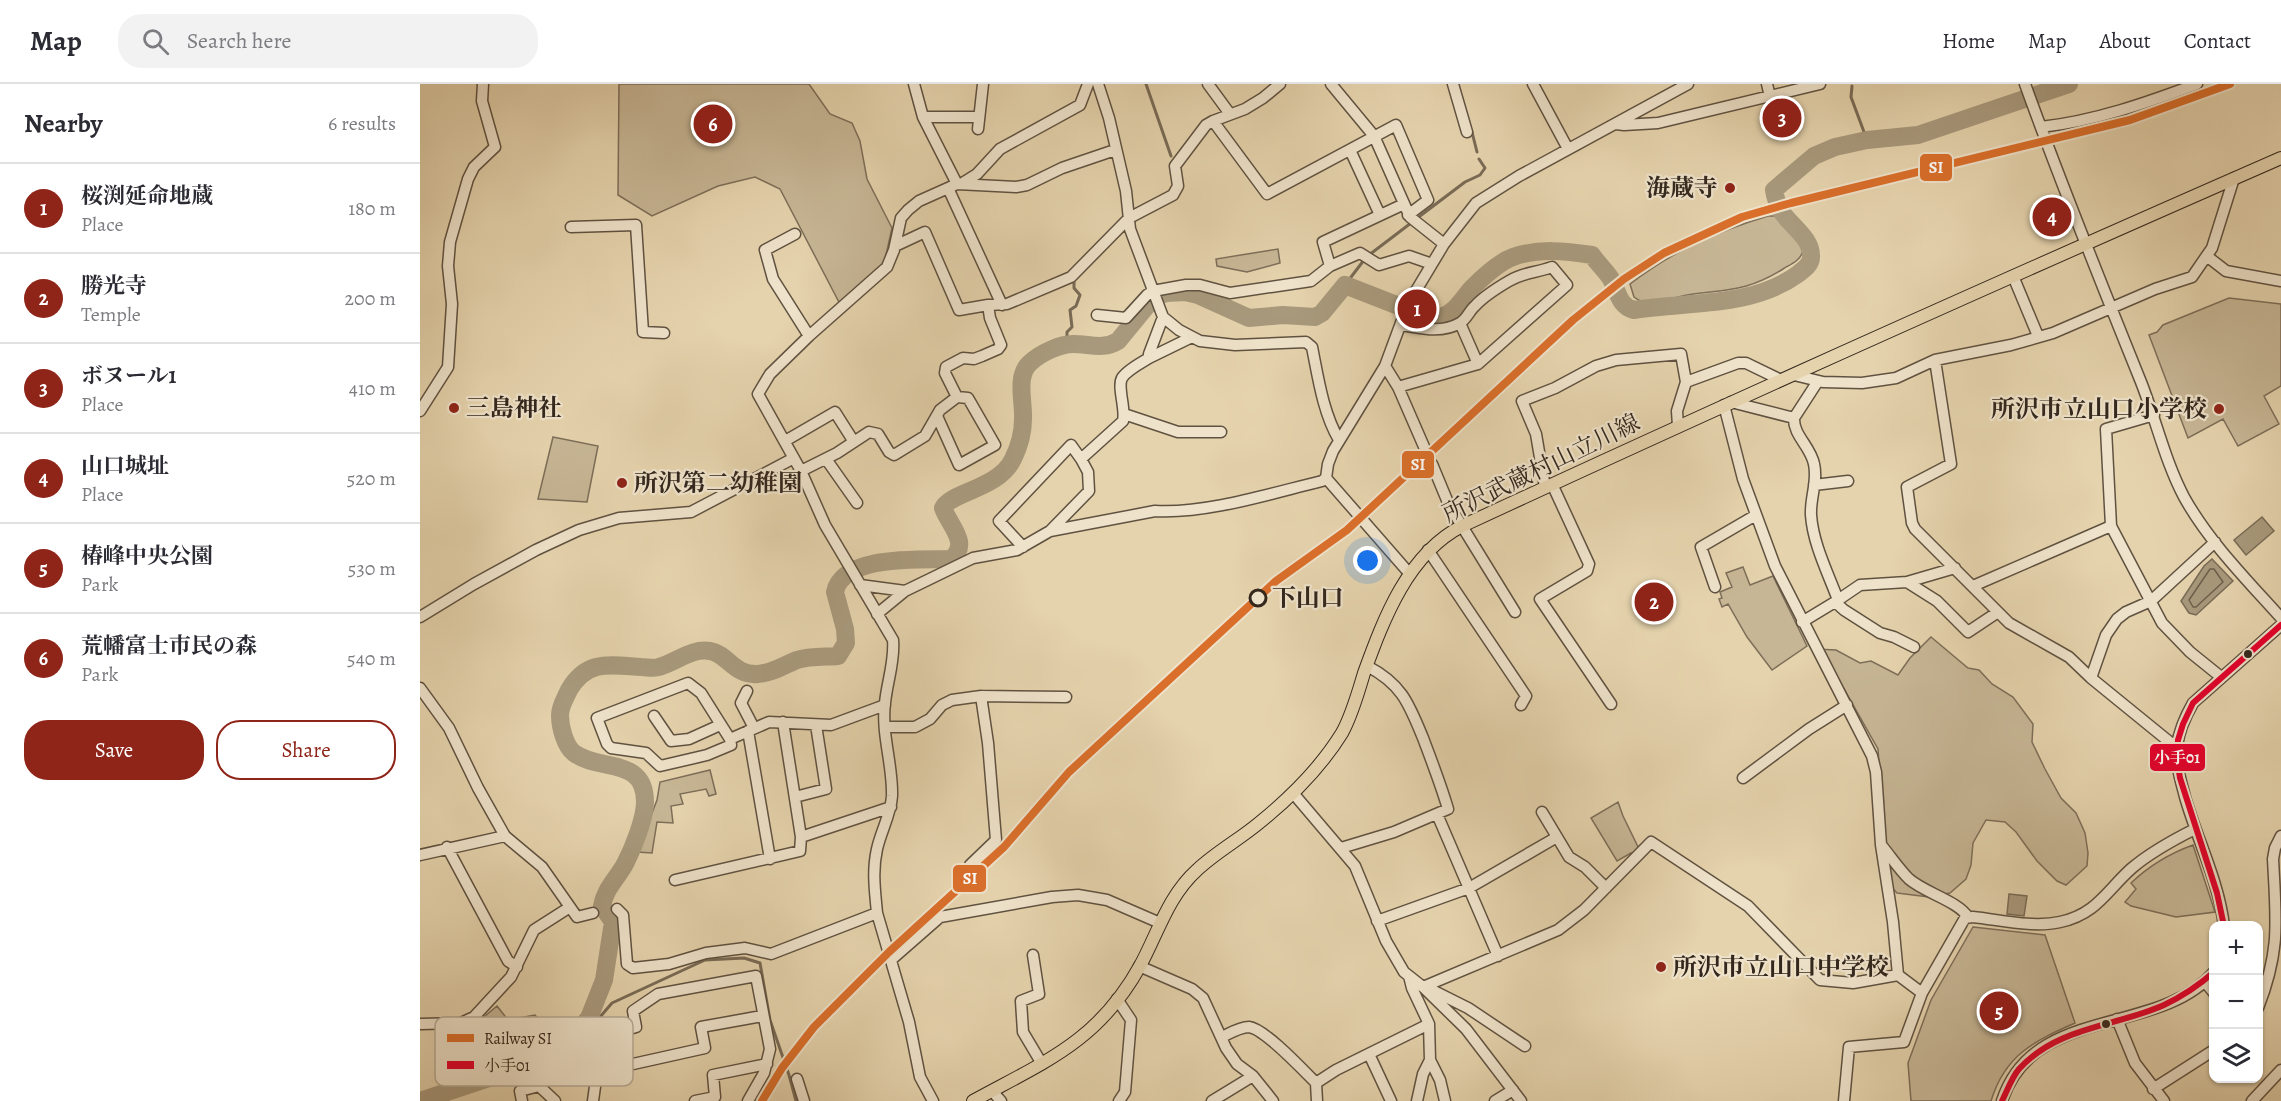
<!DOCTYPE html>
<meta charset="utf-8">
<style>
:root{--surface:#fff;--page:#f2f2f3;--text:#2b2b33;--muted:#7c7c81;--line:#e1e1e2;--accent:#8f2418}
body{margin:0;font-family:Alegreya,"Noto Serif JP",serif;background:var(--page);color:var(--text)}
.controls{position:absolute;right:18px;bottom:18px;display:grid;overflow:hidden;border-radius:12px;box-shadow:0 2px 4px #0004}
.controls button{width:54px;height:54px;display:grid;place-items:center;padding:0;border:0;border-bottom:2px solid var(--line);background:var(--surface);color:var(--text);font:30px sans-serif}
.you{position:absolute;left:948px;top:477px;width:21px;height:21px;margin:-15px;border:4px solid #fff;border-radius:50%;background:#1a73e8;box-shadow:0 0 0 9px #1a73e833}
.badge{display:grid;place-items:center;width:39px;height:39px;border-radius:50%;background:var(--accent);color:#fff;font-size:20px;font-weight:700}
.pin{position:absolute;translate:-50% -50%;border:3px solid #fff;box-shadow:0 2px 6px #0006}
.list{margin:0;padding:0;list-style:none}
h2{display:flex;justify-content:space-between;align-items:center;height:78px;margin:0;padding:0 24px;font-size:26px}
h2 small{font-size:20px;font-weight:400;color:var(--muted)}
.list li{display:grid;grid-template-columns:39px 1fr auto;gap:18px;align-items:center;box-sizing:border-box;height:90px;padding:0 24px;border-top:2px solid var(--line)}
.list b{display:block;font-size:22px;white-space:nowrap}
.list p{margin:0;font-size:20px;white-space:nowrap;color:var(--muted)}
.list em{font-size:20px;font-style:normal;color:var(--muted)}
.actions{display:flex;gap:12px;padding:18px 24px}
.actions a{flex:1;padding:14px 0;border:2px solid var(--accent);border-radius:24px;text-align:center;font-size:21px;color:var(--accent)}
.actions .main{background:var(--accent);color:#fff}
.icon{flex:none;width:33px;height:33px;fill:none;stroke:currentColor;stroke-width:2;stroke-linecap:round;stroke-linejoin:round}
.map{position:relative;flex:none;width:1861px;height:1017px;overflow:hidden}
header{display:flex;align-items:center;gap:36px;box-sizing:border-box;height:84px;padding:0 30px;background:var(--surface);border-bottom:2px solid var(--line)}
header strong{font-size:28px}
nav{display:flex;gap:33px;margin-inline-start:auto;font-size:21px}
.search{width:420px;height:54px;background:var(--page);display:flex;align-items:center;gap:15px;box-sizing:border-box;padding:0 21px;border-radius:24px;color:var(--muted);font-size:22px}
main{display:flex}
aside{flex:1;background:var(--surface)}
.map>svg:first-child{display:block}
</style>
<header>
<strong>Map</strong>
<div class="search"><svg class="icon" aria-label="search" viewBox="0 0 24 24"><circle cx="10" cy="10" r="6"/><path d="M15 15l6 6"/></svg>Search here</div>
<nav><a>Home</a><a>Map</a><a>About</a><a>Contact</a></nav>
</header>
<main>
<aside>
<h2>Nearby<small>6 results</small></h2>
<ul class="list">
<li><span class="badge">1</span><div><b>桜渕延命地蔵</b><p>Place</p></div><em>180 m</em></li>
<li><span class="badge">2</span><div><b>勝光寺</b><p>Temple</p></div><em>200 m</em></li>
<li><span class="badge">3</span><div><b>ボヌール1</b><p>Place</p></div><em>410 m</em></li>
<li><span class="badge">4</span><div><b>山口城址</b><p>Place</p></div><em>520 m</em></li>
<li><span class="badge">5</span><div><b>椿峰中央公園</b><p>Park</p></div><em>530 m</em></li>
<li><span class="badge">6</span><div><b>荒幡富士市民の森</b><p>Park</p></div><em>540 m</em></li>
</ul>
<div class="actions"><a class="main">Save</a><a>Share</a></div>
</aside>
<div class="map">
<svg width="1861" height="1017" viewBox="0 0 1861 1017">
<rect width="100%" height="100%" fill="#e5d3ad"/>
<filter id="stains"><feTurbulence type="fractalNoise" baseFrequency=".00333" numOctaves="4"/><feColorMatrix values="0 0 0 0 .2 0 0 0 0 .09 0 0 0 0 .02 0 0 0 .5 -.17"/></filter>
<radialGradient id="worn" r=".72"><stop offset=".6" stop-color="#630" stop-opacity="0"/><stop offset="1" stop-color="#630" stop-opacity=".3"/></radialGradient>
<path fill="#c7b695" stroke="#7d6e59" stroke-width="1.5" d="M199,0h190l21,30 22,9 8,18 7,38 25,49 -8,36 -43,42 -61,-117 -25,-12 -37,9 -66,30 -34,-21z
M1348,132h11l19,23 5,12c-3,10 -12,13 -20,18 -37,23 -56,20 -96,26 -17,3 -39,14 -53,2l-4,-13c43,-33 85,-52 138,-68z
M858,165l2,14 -33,9 -30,-6 -1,-7z
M1809,214l52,6v82l-17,10 15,28 -41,22 -15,-27 -35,19 -39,-103 8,-3 6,-7z
M133,353l45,9 -11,56 -49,-3z
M1323,483l7,18 23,-9 34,70 -35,24 -25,-33 -19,-33 -6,3 -3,-8 3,-1 -2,-6 12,-5 -6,-14z
M1511,553l37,31 11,2 13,14 21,13 20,27 -1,18 13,27 16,29 15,15 9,20 3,20 -1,13 -21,19 -9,-4 -20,-20 -21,-29 -11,-10 -19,-2 -13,23 -2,22 -5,14 -16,14 -21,4 -32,-4 -10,-11 -9,-133 -34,-60 -27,-40 19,1 24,13 11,-2 27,14 12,-17z
M290,686l6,24 -7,2 -3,-7 -26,5 3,10 -12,2 2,17 -16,-1 -5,31 -15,-1 20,-52 3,-18z
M1198,718l5,14 17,35 -5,6 -4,-4 -14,8 -26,-43z
M1773,761l22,67 -39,5 -45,-11 -6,-4 11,-13 -5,-6c19,-18 37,-29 62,-38z
M1553,843l72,8 30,88c-41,18 -70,32 -84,78h-80l-3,-38 23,-63z
M77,922l11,14 27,-5 23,29 -33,22 -56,14 -4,-52 14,-7z"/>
<path fill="#a8997c" stroke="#796b56" stroke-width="1.5" d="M1842,433l12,14 -28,24 -12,-15z
M1792,475l21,22 -37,34 -7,-2 -8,-12 23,-35z
M1589,810l18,2 -3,20 -17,-2z"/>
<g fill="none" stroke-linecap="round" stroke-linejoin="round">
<path stroke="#6e604c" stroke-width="1.5" d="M1790,485h4l9,13 -27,25h-3l-4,-7z"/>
<path stroke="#796b56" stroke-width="3" d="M726,0l25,72
M1432,2l-1,11 16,43
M1052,48l5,20
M996,135l49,-37 15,-7 5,-7 -6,-9
M949,171l42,-32
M925,201l19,-25
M647,261v-13l5,-5 -2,-17 6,-4 4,-11 -6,-7v-9
M169,934l11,-1 12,-14 93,-43 39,-2 16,5 10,57 19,55 7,26"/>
<path stroke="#a8997c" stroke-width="18" d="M0,1017l105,-35 39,-19 25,-29 15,-38 9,-58 -11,-16c3,-18 16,-28 24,-44 7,-14 19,-43 19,-60 0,-46 -46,-30 -71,-49 -9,-7 -14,-26 -14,-38 0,-9 5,-16 9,-25 18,-31 41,-25 72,-23 6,0 13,2 18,0 18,-5 32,-19 51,-16 18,3 24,25 48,23 15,-1 26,-9 39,-14 12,-4 28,-3 41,-4l8,-13 -1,-14 -10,-37c8,-38 87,-32 116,-33 20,-15 -2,-34 -8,-51 7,-16 56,-19 70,-49 6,-12 10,-27 10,-40 1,-18 -8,-44 8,-57 10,-9 29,-18 42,-18 17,0 30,6 45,-3l32,-39 9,-7 8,-2 18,-1 13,3 51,23 34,-3 32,2 7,-4 23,-28 82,32c4,0 11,1 14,0 14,-4 22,-19 31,-29 10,-10 27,-26 41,-31 25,-9 53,-6 79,-2 6,9 14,16 19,24 7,13 8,27 23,31 55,-9 117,-2 164,-36 6,-5 13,-9 13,-17 1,-19 -21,-32 -30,-46 -3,-6 -6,-14 -7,-21l40,-34 21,-9 32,-7 51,-5 151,-51"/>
<g stroke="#605241" stroke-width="13">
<path id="minor" d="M494,0l9,33 34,67
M678,0l11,34 17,73 4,38 33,88 16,13 21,11 35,4 71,-3 6,5c6,30 11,66 27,93
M788,0l22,30
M911,0l43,52 36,81 34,27
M1033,0l14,48
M1113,0l35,65
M1347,0l3,13
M1605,0c36,100 76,199 116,298 15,38 24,79 43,115 25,45 63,83 97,121
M503,33h56
M793,37l54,73 129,-69 32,75 -20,15
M1196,40l8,1 34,-2 162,-39
M1621,43c54,-6 105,-24 156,-43
M558,45l5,-45
M930,66l30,65
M541,100l16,-10 23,-25 80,-44 8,-21
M528,104l54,117
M151,143l65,-2 7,107 21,1
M375,150l-30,16 8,29 36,57
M475,162l30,-14 34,78 29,-5
M1788,173l18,14 55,10
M910,182l-7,-24 81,-38
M1593,192l25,60
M677,231l29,3 21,-23 6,-4 33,-6h14l30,8 81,-12 19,-15 30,-13 19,12 30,-9 23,8
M1040,239l18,41
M729,274l43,-21
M1515,276l16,104 -44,23 5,36 3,6 94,94 60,34 22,21
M965,282l13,21 27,62
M1374,291l29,7 39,1 34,-5 39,-18 76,-15 42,-12 102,-44 37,-12 20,-29 22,-70
M1398,297l-24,37c-1,17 17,29 20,46 4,17 -4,34 -3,51 2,29 17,58 27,85l-3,2 9,8 36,23 14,4 20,10
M1266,298l52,-19h8l35,17
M978,303l80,-23 89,-79 -15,-18c-16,6 -28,5 -43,14 -12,7 -25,15 -34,25 -6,5 -8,13 -15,17 -19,11 -40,5 -59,2
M1311,318l63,16
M1304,321l19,74 32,87 97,190 4,16 5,73 12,77 5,53 24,18
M0,327l28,-44 4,-63 -4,-38 2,-24 18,-63 6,-12 21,-20 -13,-46 1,-17
M704,330l54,18h43
M1734,331l-48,14 5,97 51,97 28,29 31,25
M517,332l22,49 36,-20 -27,-47 -11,-1
M365,357l50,-29 19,30
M406,375l31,44
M1012,380l17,41 66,107
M381,387l36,-18 32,-21 9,2 11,18 5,3 31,-19 15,-26 17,-13 -12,-24 1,-6 17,-9 11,1 8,-3 16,-7 3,-4 -11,-27 -2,-13 19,-1 64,-27 58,-59 44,-23 5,-9 -3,-20 31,-41 7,-4 32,-12 18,-11 17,-14
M1132,400l37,80 -2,7 -47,28 71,105
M1394,401l34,-4
M1125,403l-9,-53 -14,-33 33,-13 41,-22 20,-6 65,-6 5,28 -9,29 1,15
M630,447l39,-40 -1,-19 -7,-13 42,-38c3,-12 -6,-34 -1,-43 5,-8 19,-15 27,-20v-4l14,-37
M603,463l-24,-26 72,-76 10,14
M1008,466l98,146 -5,9
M989,489l-83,-95 2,-14 5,-13 52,-85 23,-62 36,-60 32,-41 43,-27 169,-92
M1487,498l48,-14
M440,501l45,6 68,-33 44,-8 33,-19 105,-20c52,3 117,-18 167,-30l4,-3
M1553,502l138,-60
M1295,503l-14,-40 55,-32
M1418,516l22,-15 47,-3 30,19 31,31 30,-20
M457,530l28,-23
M0,533l54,-33 62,-34 43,-20 40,-12 72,-6 103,-54
M1382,538l33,-20
M268,599l13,10 29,46 1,6 -24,10 -47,11 -14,-13 -35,-5 -4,-4 -10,-26z
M0,604l29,40 29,60 27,48 -85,19
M327,607l-6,12 13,25
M234,632l17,25 18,-2 31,-14
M363,638l18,115
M465,643h30l15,-8 12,-14 10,-5 29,-4 85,1
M328,647l22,128
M310,655l39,-17 62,3 54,-20
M1757,664l-86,-70 15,-43 11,-16 9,-7 25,-11 64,-59
M1323,694l66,-49 38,-24
M873,709l62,73 31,75 18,31 19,15 43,42 55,72
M375,713l31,-8 -10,-64
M1122,728l27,45 16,10 21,21
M1017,730l61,142
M85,752l37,31 35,50 16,-4
M1462,762c9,11 17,23 27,33 16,14 49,22 59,38
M27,763l61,114 9,6
M921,764l53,-16 54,-23c-7,-24 -16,-47 -25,-71 -14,-34 -21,-54 -56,-72
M550,781l26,-25 -8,-97 -7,-47
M255,796l125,-29 1,-14 90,-30
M197,825l6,6 4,49 6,4 36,-4 37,-11 39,-5 26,6 106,-41
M957,837l92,-33 88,-51
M1804,842c-5,-44 -27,-87 -39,-129 -4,-16 -10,-34 -8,-51 2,-15 8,-29 16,-43l88,-78
M613,871l6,39 -18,7 2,31 19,32
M472,875l48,-42 112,-20 26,-2 29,5 53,23
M719,882l53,23 11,9 23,50 11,16 16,12 20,25
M989,892l3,12 17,36 1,36 10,20 5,21
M1785,898l9,11
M1003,903l135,-57 26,-20 67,-68 97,64 72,74 33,3 45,-8
M1012,906l36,18 57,38
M697,915l14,21 -6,72 -6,9
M1838,924c23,-59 18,-88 15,-149l2,-11 6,-12
M1697,935l18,44 29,38
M0,940l41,-1 13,-6 37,-40 23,-47 36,-23
M802,953c8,-4 18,-10 27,-10 16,2 54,43 67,56l20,-13 93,-46
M949,970l22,47
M190,985l-8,-32 34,-10 -3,-16 25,-17 98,-18 14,73 -6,24 -16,28
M377,995l7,22
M896,999l1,18
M1733,1005l61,-39
M572,1007l9,10
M102,1017l-2,-10 19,-5 16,15
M173,1017l4,-29 108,-24 -4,-21 61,-11
M275,1017l20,-4 -2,-22 54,-11
M513,1017l-13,-24 -11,-55 -32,-109c-2,-22 -5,-42 0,-64 4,-18 14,-35 15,-53 1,-31 -11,-62 -7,-93 2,-21 10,-42 8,-63l-68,-115 -24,-54 -43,-77 12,-20 39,-38 78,-69 7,-17 7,-32 7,-8 11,-9 38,-17 59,3 11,-2 35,-17 53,-18
M792,1017l41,-25
M997,1017l6,-27 7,-14
M1075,1017l18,-11
M1424,1017l5,-54 55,-5 18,-49 43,-75 8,-1c28,3 60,11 87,5 37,-8 47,-32 72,-54 19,-16 41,-28 63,-39
M1582,1017c31,-97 157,-64 212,-129
M1832,1017l29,-31"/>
</g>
<g stroke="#33271d" stroke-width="14">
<path id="major" d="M553,1017c71,-39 125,-59 167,-135 18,-33 28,-70 57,-96 19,-18 43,-31 62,-47 31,-25 62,-56 83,-90 10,-18 16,-40 22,-60 20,-55 44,-119 98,-147 272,-126 545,-248 819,-368"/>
</g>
<use href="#minor" stroke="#eee2ca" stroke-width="10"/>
<use href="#major" stroke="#e5d3ad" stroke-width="12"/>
<g stroke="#eee2ca" stroke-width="10">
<path id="bus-1" d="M1804,842l-7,-33 -37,-115 -3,-19 1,-19 5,-16 10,-21 88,-78
M1582,1017c5,-10 10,-24 17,-32 39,-43 96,-42 145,-64 19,-9 34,-19 50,-33"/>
</g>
<use href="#bus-1" stroke="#e4002b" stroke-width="6"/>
<g stroke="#eee2ca" stroke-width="12">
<path id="rail-1" d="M342,1017l20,-33 32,-41 75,-75 115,-105 65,-75 207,-191 71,-51 226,-210 51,-41 40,-26 78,-36 49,-14 339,-83 100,-36"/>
</g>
<use href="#rail-1" stroke="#da6f2b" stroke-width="8"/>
</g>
<g fill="#8f2418" stroke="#eee2ca" stroke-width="2">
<circle cx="1310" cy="104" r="6"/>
<circle cx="34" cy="324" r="6"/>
<circle cx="1799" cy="325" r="6"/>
<circle cx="202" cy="399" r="6"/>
<circle cx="1241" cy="883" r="6"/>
</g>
<circle fill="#eee2ca" stroke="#33271d" stroke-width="3" cx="838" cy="514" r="8"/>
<g fill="#33271d" stroke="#eee2ca" stroke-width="2">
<circle cx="1828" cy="570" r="5"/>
<circle cx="1686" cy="940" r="5"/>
</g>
<g text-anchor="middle" stroke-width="4.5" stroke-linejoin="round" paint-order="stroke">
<g font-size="24" font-weight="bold" fill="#33271d" stroke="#eee2ca" text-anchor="start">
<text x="1298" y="112" text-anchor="end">海蔵寺</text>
<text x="46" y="332">三島神社</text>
<text x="1787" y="333" text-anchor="end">所沢市立山口小学校</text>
<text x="214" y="407">所沢第二幼稚園</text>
<text x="1253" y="891">所沢市立山口中学校</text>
</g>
<g font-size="24" fill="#33271d" stroke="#eee2ca">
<text transform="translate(1121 384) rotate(-26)" y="8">所沢武蔵村山立川線</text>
</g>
<g font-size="24" font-weight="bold" fill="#33271d" stroke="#eee2ca" text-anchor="start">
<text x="852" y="522">下山口</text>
</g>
</g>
<rect x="15" y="933" width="198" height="69" rx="9" fill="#eee2ca" stroke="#b6aa96" stroke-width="1.5"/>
<rect x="27" y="950" width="27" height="8" fill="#da6f2b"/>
<rect x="27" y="977" width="27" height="8" fill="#e4002b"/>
<g font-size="16" fill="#33271d">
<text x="64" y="960">Railway SI</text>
<text x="64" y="987">小手01</text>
</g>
<g stroke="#eee2ca" stroke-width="2">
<rect x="1499" y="69" width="34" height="29" rx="6" fill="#da6f2b"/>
<rect x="981" y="366" width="34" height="29" rx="6" fill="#da6f2b"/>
<rect x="1729" y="659" width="57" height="29" rx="6" fill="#e4002b"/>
<rect x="532" y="780" width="35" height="29" rx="6" fill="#da6f2b"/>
</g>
<g font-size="16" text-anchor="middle" font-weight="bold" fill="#fff">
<text x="1516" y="89">SI</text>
<text x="998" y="386">SI</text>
<text x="1757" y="679">小手01</text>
<text x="550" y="800">SI</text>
</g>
<rect width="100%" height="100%" filter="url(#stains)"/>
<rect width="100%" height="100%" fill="url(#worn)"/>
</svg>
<div class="controls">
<button>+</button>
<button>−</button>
<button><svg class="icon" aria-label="layers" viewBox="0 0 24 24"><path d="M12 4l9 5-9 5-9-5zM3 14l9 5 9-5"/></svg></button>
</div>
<div class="you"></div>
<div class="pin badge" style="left:997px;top:225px">1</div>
<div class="pin badge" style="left:1234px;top:518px">2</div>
<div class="pin badge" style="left:1362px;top:34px">3</div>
<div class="pin badge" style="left:1632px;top:133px">4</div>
<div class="pin badge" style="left:1579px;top:927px">5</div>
<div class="pin badge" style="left:293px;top:40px">6</div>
</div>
</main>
